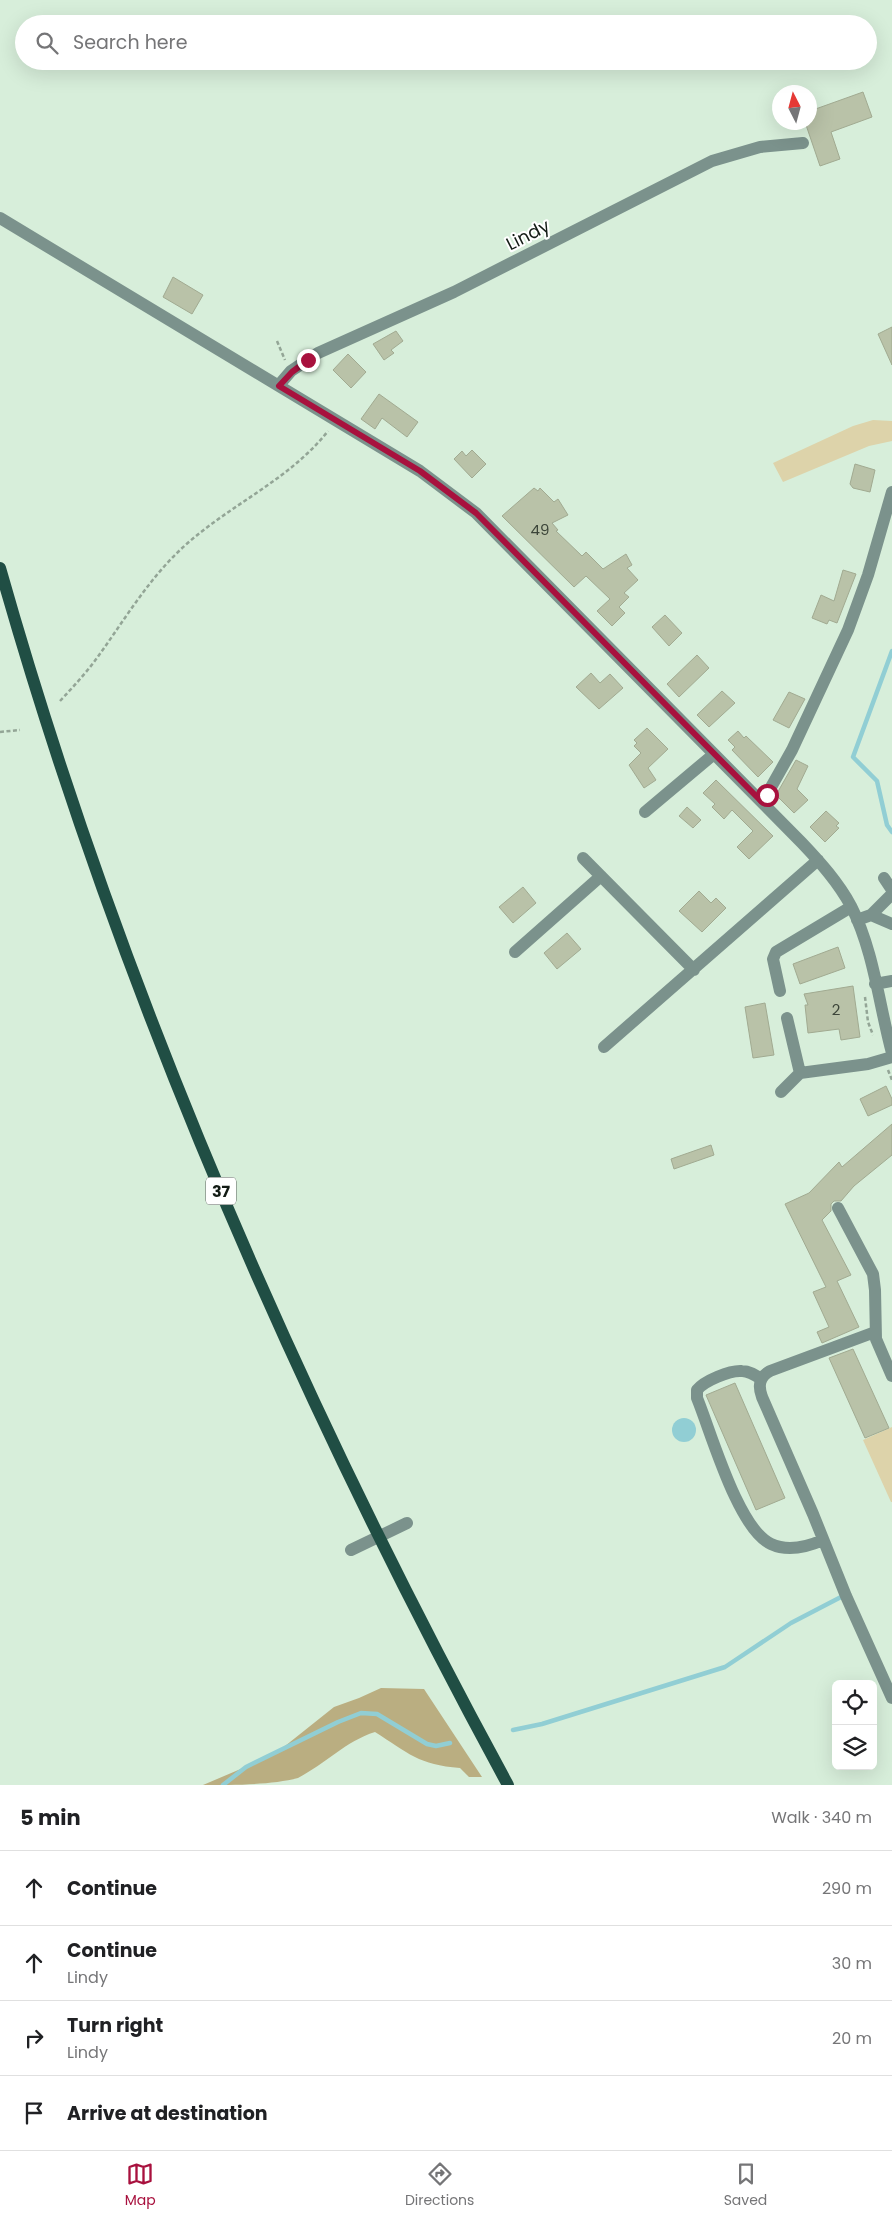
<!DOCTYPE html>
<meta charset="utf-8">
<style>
:root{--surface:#fff;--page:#f2f2f2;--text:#202124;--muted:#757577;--line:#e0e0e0;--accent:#a8113e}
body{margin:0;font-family:Poppins,sans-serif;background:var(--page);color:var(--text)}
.controls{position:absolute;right:15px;bottom:15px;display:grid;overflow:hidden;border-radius:8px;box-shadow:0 5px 20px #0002}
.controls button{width:45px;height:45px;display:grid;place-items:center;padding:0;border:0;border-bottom:1px solid var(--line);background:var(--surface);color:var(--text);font:25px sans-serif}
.compass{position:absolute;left:772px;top:85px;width:45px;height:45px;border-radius:50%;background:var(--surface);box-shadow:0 5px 20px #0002;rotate:354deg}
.stop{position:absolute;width:15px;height:15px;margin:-11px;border:4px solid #a8113e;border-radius:50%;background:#fff}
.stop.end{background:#a8113e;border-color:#fff;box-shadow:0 1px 5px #0008}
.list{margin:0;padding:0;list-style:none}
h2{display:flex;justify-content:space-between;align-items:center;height:65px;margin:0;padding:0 20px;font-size:21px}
h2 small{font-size:16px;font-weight:400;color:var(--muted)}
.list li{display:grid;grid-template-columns:32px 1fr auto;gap:15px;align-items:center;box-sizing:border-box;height:75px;padding:0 20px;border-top:1px solid var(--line)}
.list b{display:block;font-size:19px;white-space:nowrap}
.list p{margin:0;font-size:16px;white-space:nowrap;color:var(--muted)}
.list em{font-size:16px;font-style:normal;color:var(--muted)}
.icon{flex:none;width:28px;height:28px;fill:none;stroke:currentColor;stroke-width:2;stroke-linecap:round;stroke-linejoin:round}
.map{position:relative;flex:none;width:892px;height:1785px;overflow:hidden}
.search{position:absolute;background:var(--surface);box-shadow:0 5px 20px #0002;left:15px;right:15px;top:15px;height:55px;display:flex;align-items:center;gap:12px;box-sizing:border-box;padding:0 18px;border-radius:28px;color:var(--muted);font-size:19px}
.sheet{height:365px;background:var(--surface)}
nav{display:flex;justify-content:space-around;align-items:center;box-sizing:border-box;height:70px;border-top:1px solid var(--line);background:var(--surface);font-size:14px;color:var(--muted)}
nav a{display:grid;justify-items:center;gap:2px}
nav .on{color:var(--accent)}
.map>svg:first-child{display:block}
</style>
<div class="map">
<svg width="892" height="1785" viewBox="0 0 892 1785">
<rect width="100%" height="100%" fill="#d7eeda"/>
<path fill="#ddd3aa" d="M873,420l19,1v20l-23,5 -86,36 -10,-19 80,-37z
M892,1427v75h-1l-28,-62z"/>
<path fill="#baae81" d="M381,1688l43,1 58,88h-13l-9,-9c-41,-3 -52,-15 -85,-36 -29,9 -50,32 -77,46 -26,7 -66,7 -95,7l47,-20 30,-15 54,-43 25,-9z"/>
<path fill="#91ced4" d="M672 1430a12 12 0 1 1 24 0a12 12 0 1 1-24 0Z"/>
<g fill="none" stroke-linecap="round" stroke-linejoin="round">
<path stroke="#91ced4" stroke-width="4.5" d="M892,651l-39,106 24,24 10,44 5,7
M513,1730l29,-6 183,-57 66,-44 50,-26
M223,1785l23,-18 92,-45 23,-9 16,1 50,30 9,2 14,-3"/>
</g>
<path fill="#b9c2a8" stroke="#a1aa91" d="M863,92l9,25 -41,15 9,27 -20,7 -15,-44h5v-11z
M173,277l30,18 -11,19 -29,-17z
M892,327v38l-14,-31z
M396,331l7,10 -12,9 3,3 -10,7 -11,-16z
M348,354l18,18 -15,16 -18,-18z
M379,394l39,28 -11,15 -25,-19 -7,11 -14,-10z
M472,450l14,14 -14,14 -18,-19 8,-8 4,5z
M855,464l20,6 -5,22 -17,-4 -3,-4z
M534,488l4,3 2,-3 14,14 4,-3 10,16 -16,8 6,7 -2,1 26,25 4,-4 17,17 23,-15 6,11 -5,3 11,12 -14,13 5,4 -10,10 6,6 -13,13 -15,-15 13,-12 -24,-23 -12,11 -72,-71z
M843,570l13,4 -19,49 -8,-3 -2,4 -15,-6 9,-23 13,6z
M665,615l17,18 -13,13 -17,-19z
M697,655l12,13 -30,29 -12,-13z
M591,673l9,10 10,-9 13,14 -24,21 -23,-22z
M722,691l13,12 -26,24 -12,-12z
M789,692l16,7 -16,29 -16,-8z
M647,728l21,21 -20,19 8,12 -12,8 -15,-23 12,-12 -7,-7 3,-3 -3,-3z
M738,731l6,7 2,-2 27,26 -15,15 -26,-27 3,-3 -7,-7z
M796,760l12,6 -11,23 11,11 -14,13 -18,-18z
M716,780l57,56 -24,23 -12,-12 16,-16 -21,-21 -8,9 -12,-12 3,-3 -12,-11z
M687,807l14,13 -8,8 -14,-12z
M826,811l13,12 -3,3 3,2 -14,14 -15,-15z
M523,887l13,16 -23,20 -14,-16z
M699,891l12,12 5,-5 10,10 -24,24 -23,-21z
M567,933l14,16 -24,20 -13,-16z
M838,947l7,21 -45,16 -7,-20z
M853,986l7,51 -19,3 -2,-11 -31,4 -3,-28h3l-4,-11z
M765,1003l9,52 -21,3 -8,-51z
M886,1086l6,13v6l-24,11 -8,-17z
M892,1124v31l-38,31 -13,15h-7l-3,3v7l-9,9 29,55 -14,6 22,46 -37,16 -5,-11 12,-5 -16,-35 13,-5 -41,-83 24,-11 30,-31 3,5z
M711,1145l3,10 -40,14 -3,-10z
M853,1349l36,79 -24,10 -36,-80z
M735,1383l50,115 -29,12 -50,-115z"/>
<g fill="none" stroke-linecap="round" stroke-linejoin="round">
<path stroke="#93a596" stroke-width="2.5" stroke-dasharray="4 2.5" stroke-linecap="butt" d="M277,341l8,19
M60,701c13,-14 26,-28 37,-43 26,-36 49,-75 81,-106 46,-45 110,-70 150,-121
M0,732l20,-2
M865,997l3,25 5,13
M888,1070l4,10"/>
<path stroke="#7b928c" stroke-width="12" d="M0,218l420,253 56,42 326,330c18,19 36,39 49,63 23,45 28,99 41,147
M279,385l12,-14 27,-18 136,-61 258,-131 48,-14 43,-4
M761,801l9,-12 22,-39 56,-120 20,-55 24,-83
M645,812l69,-58
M583,858l111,112
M884,878l8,12
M871,915l21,9
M857,920l14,-5 21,-21
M515,952l86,-76
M875,984l17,-3
M780,991l-7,-32 3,-7 75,-45
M787,1018l13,55
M604,1047l214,-187
M781,1092l19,-19 68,-9 24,-7
M838,1208l35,66 2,16 1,49 16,37
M875,1332l-105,39c-11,6 -12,15 -8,26l51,117 33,82 46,102
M761,1379c-6,-4 -12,-8 -19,-8 -12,-1 -38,10 -45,19v8c14,34 41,131 74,146 17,8 36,3 52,-4
M351,1550l56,-27"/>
<path stroke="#204e44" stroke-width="12" d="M0,568c120,424 298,831 508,1217"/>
</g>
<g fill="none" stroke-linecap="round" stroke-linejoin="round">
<path stroke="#a8113e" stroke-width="6" d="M308,360l-16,12 -13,14 141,85 56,42 285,288 6,-6"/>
</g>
<g text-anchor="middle" stroke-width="4" stroke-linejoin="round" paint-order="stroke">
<g font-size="15" fill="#3c4539">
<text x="540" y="535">49</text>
<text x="836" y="1015">2</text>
</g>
<rect fill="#fff" stroke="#595f5a" stroke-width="1" x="206" y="1177.5" width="30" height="27" rx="4"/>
<g font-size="16" font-weight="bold" fill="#121b14">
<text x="221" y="1197">37</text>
</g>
<g font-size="18" fill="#121b14" stroke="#fff">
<text transform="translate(528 235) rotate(-27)" y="6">Lindy</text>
</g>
</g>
</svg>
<div class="controls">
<button><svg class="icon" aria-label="locate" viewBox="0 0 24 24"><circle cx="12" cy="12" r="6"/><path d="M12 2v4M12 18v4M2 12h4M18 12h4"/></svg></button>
<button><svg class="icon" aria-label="layers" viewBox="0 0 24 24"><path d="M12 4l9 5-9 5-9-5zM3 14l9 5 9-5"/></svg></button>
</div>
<svg class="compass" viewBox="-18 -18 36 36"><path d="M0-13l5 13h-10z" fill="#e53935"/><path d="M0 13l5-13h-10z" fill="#757577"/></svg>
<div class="stop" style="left:767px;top:795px"></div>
<div class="stop end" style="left:308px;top:360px"></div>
<div class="search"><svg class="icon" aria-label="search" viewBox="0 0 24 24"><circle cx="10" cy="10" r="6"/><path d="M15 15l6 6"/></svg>Search here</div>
</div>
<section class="sheet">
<h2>5 min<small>Walk · 340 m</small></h2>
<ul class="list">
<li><svg class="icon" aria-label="ahead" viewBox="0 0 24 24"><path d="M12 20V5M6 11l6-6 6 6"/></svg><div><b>Continue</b></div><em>290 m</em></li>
<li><svg class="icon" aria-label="ahead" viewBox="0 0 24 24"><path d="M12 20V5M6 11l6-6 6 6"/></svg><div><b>Continue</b><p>Lindy</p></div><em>30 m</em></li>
<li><svg class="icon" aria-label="right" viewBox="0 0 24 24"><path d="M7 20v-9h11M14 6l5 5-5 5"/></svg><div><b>Turn right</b><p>Lindy</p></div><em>20 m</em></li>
<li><svg class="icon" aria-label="arrive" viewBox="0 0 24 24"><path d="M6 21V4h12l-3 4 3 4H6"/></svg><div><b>Arrive at destination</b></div></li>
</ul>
</section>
<nav>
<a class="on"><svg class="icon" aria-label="map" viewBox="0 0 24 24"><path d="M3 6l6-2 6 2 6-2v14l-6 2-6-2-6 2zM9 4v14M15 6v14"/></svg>Map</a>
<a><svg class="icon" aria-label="directions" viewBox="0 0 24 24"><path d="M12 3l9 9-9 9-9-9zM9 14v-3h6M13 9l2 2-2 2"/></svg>Directions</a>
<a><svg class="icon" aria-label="saved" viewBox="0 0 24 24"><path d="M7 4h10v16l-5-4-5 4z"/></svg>Saved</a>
</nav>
